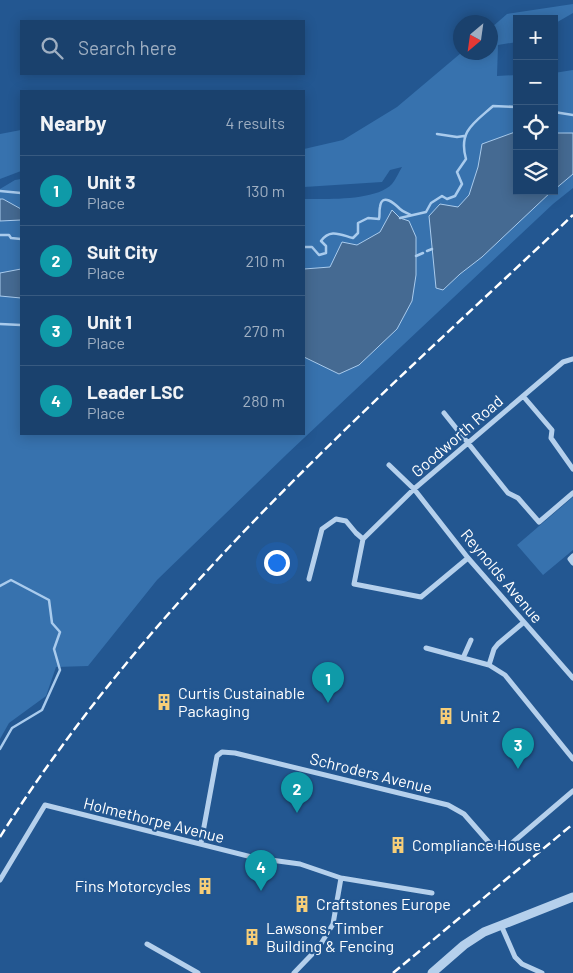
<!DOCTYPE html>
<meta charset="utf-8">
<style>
:root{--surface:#1a416d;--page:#274c75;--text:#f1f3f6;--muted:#9fafc2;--line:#385a80;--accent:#f7ce78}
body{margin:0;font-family:Barlow,sans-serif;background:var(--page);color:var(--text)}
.controls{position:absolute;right:15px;top:15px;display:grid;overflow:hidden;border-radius:0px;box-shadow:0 2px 12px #0003}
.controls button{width:45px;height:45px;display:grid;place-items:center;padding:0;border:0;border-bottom:1px solid var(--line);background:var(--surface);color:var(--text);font:25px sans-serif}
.compass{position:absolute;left:453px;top:15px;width:45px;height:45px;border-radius:50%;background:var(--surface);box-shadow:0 2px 12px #0003;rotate:209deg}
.you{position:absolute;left:276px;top:562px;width:18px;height:18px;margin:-12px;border:4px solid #fff;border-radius:50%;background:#1a73e8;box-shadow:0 0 0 8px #1a73e833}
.badge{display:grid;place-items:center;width:32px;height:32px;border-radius:50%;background:var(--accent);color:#fff;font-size:16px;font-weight:700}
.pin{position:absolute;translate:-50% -41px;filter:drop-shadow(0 1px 2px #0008)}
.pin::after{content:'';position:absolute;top:26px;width:18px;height:15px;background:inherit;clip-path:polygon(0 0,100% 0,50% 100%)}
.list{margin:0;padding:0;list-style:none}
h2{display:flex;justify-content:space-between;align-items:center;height:65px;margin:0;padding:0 20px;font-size:21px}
h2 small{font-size:16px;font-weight:400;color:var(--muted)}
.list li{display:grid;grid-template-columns:32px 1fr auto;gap:15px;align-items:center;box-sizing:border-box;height:70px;padding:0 20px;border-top:1px solid var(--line)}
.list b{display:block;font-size:19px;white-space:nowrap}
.list p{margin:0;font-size:16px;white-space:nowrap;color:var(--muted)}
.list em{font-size:16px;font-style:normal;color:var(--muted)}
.icon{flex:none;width:28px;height:28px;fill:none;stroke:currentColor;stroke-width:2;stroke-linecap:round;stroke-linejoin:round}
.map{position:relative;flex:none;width:573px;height:973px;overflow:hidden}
.search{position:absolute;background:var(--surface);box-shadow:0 2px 12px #0003;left:20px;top:20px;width:285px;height:55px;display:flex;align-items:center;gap:12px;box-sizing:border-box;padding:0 18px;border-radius:0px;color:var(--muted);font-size:19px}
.panel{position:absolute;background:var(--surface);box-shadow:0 2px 12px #0003;left:20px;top:90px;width:285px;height:345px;border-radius:0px}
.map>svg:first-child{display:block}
</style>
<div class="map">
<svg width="573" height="973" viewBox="0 0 573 973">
<rect width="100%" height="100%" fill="#235791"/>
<path fill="#3772ae" d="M573,4v9l-19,11v-5h-37v23l-19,3 -1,31 20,-1v116h37v-118l19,-3v118l-20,16 -266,250 -130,126 -69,86 -32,1 -10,29 -37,27 -9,16v-550l15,-9 6,-1v255h283v-235c22,0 72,2 88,-15 4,-5 7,-12 10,-17l-12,3 -8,12 -78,5v-38l39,-9 54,-33 64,-54 29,-1 1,-24 16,-14z
M21,130v41l-21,8v-45z
M573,497v53l-30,25 -26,-30z"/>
<path fill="#456a92" stroke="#a9cbed" d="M515,132h2v59h35l-70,66 -22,17 -17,16 -7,-2 -7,-72 11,-12 18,3 11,-12 9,-28 4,-23z
M554,133h19v41l-19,16z
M0,199h3l18,10v11l-21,1z
M392,210l8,8 9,3 7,16v38l-4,26 -15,28 -38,36 -20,9 -35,-17v-88l26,-2 12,-25 15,3 23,-13z
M21,269v29l-21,-2v-23z"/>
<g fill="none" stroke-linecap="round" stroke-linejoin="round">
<path stroke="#a9cbed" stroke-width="2.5" d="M554,112l19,3
M437,134l20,3 7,-1
M0,191l21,2
M400,218l26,-6 5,-9 11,-7 5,3 8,-3 7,-12 -5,-12 9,-13c-8,-28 8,-36 27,-53l24,1
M0,235h9l2,3 10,1
M304,247h8l7,8 7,-2v-7l-5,-5c9,-13 20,-6 32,-3l5,-5v-10l10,-5 11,1c1,-4 0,-8 1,-12 2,-15 15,-3 20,2 3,3 7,4 11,6
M427,251l5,-2
M416,256l7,-3
M0,324l21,1
M0,586l11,-6 38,20 3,23 8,9 -6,17 6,21 -18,40 -30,18 -12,21"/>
<path stroke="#b5d0ec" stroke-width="5" d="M523,396l29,34 -1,8 22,31
M444,413l64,80 10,5 21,24 34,-29
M389,465l25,24 54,69 105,120
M363,539l-9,45 67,13 47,-39
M573,556l-3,3 3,4
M309,579l13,-50 14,-10 10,2 10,12 7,6 51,-50 149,-127 10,-3
M426,648l63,17 16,10 68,84
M463,658l8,-18
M489,665l5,-16 4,-5 26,-22
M201,843l16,-87 5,-4 13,1 213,52 16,9 28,32 12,2 8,-5 61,-52
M0,880l45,-75 211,53 44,6 41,14 91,15
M501,925l14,32 7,7 20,9
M147,944l51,29
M294,973l25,-26 14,-23 8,-46"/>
<path stroke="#b5d0ec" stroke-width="9" d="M432,973l32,-28 20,-13 89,-35"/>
<path stroke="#fff" stroke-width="2.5" stroke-dasharray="9 4" stroke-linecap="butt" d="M0,837c151,-240 368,-429 573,-622
M393,973l180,-149"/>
</g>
<defs>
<g id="building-bare" transform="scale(1.35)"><path d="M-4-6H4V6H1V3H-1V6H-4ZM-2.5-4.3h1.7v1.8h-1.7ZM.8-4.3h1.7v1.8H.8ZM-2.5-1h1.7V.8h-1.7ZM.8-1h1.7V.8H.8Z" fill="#f7ce78" stroke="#235791" stroke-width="2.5" paint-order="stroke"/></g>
</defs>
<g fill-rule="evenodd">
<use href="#building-bare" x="164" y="702"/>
<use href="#building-bare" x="446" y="716"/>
<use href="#building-bare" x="398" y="845"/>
<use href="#building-bare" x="205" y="886"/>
<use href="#building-bare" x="302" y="904"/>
<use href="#building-bare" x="252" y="937"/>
</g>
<g text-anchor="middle" stroke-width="4.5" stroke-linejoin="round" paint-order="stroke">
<g font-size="16" fill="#fff" stroke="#235791">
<text transform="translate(457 436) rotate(-41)" y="6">Goodworth Road</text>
<text transform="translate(502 576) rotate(50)" y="6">Reynolds Avenue</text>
<text transform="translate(371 773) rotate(14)" y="6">Schroders Avenue</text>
<text transform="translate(154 820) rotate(14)" y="6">Holmethorpe Avenue</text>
</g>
<g font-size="16" fill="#fff" stroke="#235791" text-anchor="start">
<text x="178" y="699">Curtis Custainable<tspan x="178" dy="18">Packaging</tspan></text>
<text x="460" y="722">Unit 2</text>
<text x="412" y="851">Compliance House</text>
<text x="191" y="892" text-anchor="end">Fins Motorcycles</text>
<text x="316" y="910">Craftstones Europe</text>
<text x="266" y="934">Lawsons, Timber<tspan x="266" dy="18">Building &amp; Fencing</tspan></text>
</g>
</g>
</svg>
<div class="controls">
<button>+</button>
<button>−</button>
<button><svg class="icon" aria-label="locate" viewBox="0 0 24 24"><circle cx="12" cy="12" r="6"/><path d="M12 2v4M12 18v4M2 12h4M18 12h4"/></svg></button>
<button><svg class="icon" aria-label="layers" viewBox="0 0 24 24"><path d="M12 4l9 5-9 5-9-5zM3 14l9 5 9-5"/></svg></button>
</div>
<svg class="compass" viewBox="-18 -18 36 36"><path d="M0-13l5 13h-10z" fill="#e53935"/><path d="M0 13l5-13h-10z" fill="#9fafc2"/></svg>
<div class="you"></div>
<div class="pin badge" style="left:328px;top:703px;background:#0f9aa8">1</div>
<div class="pin badge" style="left:297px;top:813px;background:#0f9aa8">2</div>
<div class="pin badge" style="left:518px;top:769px;background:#0f9aa8">3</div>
<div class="pin badge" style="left:261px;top:891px;background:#0f9aa8">4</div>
<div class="search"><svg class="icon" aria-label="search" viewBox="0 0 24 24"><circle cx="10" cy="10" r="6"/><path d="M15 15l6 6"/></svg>Search here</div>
<section class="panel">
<h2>Nearby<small>4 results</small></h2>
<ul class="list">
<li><span class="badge" style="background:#0f9aa8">1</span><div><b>Unit 3</b><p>Place</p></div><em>130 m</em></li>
<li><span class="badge" style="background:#0f9aa8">2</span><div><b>Suit City</b><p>Place</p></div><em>210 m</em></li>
<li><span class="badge" style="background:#0f9aa8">3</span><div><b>Unit 1</b><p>Place</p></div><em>270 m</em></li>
<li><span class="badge" style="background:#0f9aa8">4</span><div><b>Leader LSC</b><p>Place</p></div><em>280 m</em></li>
</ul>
</section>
</div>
